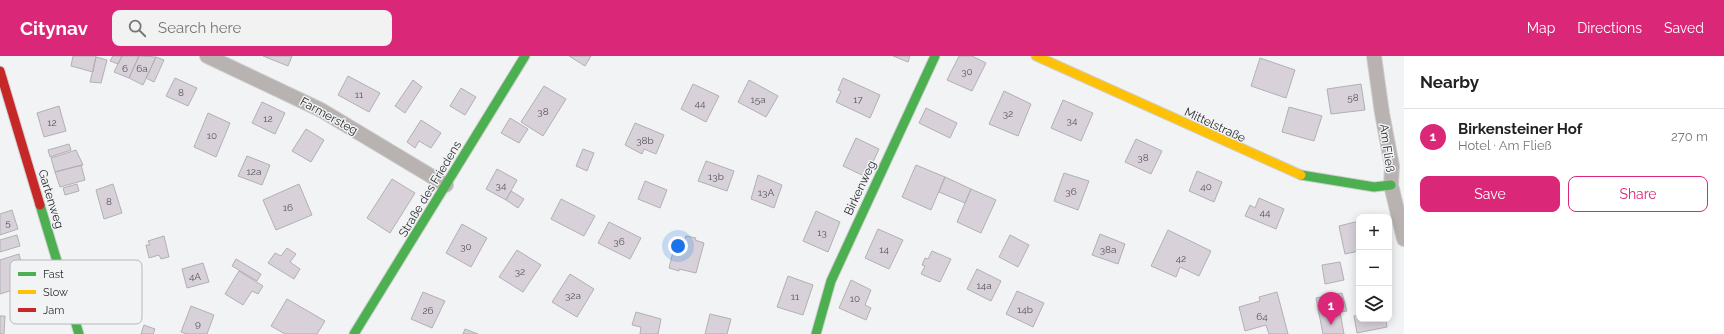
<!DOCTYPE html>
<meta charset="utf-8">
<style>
:root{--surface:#fff;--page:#f2f2f2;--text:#222;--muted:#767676;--line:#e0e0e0;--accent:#db2777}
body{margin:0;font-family:Raleway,sans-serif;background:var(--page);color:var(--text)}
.controls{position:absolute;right:12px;bottom:12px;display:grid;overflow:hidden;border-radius:8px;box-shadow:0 2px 10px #0003}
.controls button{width:36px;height:36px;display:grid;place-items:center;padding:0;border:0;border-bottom:1px solid var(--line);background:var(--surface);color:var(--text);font:20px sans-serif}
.you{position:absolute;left:678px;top:190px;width:14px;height:14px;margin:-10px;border:3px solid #fff;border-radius:50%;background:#1a73e8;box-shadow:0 0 0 6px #1a73e833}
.badge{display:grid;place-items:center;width:26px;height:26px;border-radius:50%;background:var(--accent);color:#fff;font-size:13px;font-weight:700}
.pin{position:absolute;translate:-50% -33px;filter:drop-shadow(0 1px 2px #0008)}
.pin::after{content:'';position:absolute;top:21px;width:14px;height:12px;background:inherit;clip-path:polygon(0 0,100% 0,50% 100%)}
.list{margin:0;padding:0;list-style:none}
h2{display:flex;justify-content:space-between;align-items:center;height:52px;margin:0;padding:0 16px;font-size:17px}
h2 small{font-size:13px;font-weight:400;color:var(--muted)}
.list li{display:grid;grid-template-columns:26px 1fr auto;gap:12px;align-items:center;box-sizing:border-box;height:56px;padding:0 16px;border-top:1px solid var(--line)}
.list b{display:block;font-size:15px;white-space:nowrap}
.list p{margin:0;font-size:13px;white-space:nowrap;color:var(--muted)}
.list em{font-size:13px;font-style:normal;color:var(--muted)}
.actions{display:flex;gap:8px;padding:12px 16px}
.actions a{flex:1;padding:9px 0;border:1px solid var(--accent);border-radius:8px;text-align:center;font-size:14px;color:var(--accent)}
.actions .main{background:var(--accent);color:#fff}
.icon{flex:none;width:22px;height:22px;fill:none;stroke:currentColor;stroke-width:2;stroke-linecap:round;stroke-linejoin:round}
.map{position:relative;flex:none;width:1404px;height:278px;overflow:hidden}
header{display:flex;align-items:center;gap:24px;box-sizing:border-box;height:56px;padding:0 20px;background:var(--accent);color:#fff}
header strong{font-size:19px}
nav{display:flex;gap:22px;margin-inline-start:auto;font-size:14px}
.search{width:280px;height:36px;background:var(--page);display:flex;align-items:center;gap:10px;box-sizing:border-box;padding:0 14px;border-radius:8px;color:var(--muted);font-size:15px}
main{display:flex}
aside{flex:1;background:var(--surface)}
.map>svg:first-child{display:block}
</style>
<header>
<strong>Citynav</strong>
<div class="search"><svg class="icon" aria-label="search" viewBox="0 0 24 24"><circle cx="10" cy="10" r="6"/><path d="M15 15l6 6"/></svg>Search here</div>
<nav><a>Map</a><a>Directions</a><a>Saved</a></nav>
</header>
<main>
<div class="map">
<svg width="1404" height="278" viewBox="0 0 1404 278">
<rect width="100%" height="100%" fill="#f2f3f4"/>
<path fill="#d8d1da" stroke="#b1b1b1" d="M73,0h23l-3,16 -22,-6z
M113,0h9l-4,8 -8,-3z
M122,0h17l-10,22 -15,-6z
M139,0l17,1 -13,28 -14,-7z
M263,0h29l-4,10z
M569,0h22l-6,10z
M893,0h17l-2,6z
M959,0h13l14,7 -14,28 -25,-11z
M96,1l11,3 -6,23 -11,-1z
M156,1l8,3 -10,22 -8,-4z
M1260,2l35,12 -9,28 -35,-12z
M348,20l32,17 -11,19 -31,-17z
M175,22l22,10 -9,18 -22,-10z
M843,22l37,17 -10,23 -34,-16 5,-11 -3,-1z
M413,24l9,7 -17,26 -10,-7z
M749,24l29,16 -12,21 -28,-15z
M693,28l26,12 -13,26 -25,-13z
M1361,28l4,26 -34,4 -4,-25z
M544,30l22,13 -23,37 -22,-14z
M461,32l15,9 -11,18 -15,-9z
M1004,35l27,13 -13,32 -29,-12z
M1063,44l30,13 -12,28 -30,-13z
M262,46l23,11 -10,21 -23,-11z
M59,50l7,25 -22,6 -7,-24z
M1289,51l33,9 -8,25 -32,-9z
M926,52l31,15 -7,15 -31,-15z
M208,57l22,10 -14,34 -22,-10z
M510,62l18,11 -9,14 -18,-10z
M421,64l20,13 -10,15 -12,-7 -4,7 -8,-6z
M635,67l29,12 -8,19 -12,-5 -2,5 -17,-9z
M306,73l18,11 -13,22 -19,-11z
M856,82l23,11 -13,28 -23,-11z
M1136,83l26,12 -11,23 -26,-12z
M69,88l2,6 -21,7 -2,-7z
M583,93l11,4 -7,18 -11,-5z
M76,94l7,15 -28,7 -4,-14z
M247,100l23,9 -8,20 -24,-9z
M706,105l28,10 -7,20 -29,-10z
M81,109l4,15 -25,7 -5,-15z
M916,109l29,12 -14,33 -29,-13z
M497,113l20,11 -11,20 -20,-11z
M1197,115l25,11 -8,20 -25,-11z
M1064,117l25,8 -11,29 -24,-9z
M758,119l24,10 -8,23 -23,-9z
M945,121l26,12 -6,14 -26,-11z
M392,123l23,14 -25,40 -23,-15z
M645,125l22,9 -7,18 -22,-9z
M77,128l2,7 -14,4 -2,-7z
M113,128l9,29 -18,6 -8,-29z
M299,128l13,31 -36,15 -13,-30z
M971,133l25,11 -15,33 -24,-11z
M511,135l13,8 -6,9 -12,-8z
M1259,142l25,11 -8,20 -31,-13 5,-11 5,3z
M561,143l34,17 -11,20 -33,-17z
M12,154l6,19 -18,6v-21z
M816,155l24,11 -12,30 -25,-11z
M1359,165v30l-14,3 -6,-28z
M609,166l32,16 -11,21 -32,-16z
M462,168l25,14 -16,29 -25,-14z
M878,173l25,11 -14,29 -24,-11z
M1168,174l43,21 -12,25 -19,-9 -4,10 -25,-11z
M1100,178l25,10 -7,20 -26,-9z
M17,179l3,11 -20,6v-12z
M1010,179l19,10 -11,22 -19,-10z
M164,180l5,21 -8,2 -2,-4 -10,3 -3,-13h4l-2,-4z
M677,180l8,3 1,-3 10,2 -1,2 9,3 -8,30 -17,-4v2l-10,-3z
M287,192l9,6 -6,8 10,7 -6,10 -26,-16 7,-10 6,3z
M517,194l24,15 -18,27 -24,-15z
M932,195l19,8 -11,23 -19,-8 4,-8 -3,-1 3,-7 3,1z
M19,198l5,21 2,-1 3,11 -29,9v-34z
M236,203l25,15 -4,7 -25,-15z
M1340,206l4,18 -19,4 -3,-19z
M203,207l6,19 -22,6 -5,-19z
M977,213l24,12 -10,20 -24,-12z
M239,215l24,15 -5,8 -6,-3 -9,14 -18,-11z
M570,218l24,15 -17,28 -25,-15z
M788,220l25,9 -10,30 -26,-8z
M851,224l20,10 -6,15 6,3 -5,12 -27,-12z
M1017,235l27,12 -11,24 -27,-13z
M423,236l22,9 -13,27 -21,-9z
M1277,236l11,42h-19l-3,-9 -21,6 -6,-24 21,-6 -1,-4z
M1342,237l5,18 -7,1 4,22h-21l-7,-36z
M287,243l38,22 -8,13h-32l-14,-8z
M191,250l23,9 -7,19h-20l-6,-2z
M636,256l25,7 -3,15h-18l1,-7 -9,-2z
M710,258l21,5 -4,15h-22z
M1359,259v4h27l1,8 -30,6 -3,-17z
M0,260h5l-1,18h-4z
M144,269l11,4 -2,5h-12z
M465,273l13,5h-15z"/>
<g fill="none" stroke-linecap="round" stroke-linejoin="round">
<g stroke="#cecfd0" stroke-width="16">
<path id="street" d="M207,0l114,54 125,75
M1374,0l8,57 10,53 -1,19 13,54"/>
</g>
<g stroke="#cecfd0" stroke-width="11">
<path id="fast" d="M1301,119l73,12 17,-2
M40,149l39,129
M354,278l171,-278
M816,278l15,-53 104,-225"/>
</g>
<g stroke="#cecfd0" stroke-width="11">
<path id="slow" d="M1036,0l265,119"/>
</g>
<g stroke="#cecfd0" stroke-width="11">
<path id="jam" d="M0,15l40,134"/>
</g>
<use href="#street" stroke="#b8b2b1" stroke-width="14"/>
<use href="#fast" stroke="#4caf50" stroke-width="9"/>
<use href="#slow" stroke="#ffc107" stroke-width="9"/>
<use href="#jam" stroke="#c62828" stroke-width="9"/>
</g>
<g text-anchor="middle" stroke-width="3" stroke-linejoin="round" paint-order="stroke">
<g font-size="10" fill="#575659">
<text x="125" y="16">6</text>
<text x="142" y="16">6a</text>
<text x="967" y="19">30</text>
<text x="181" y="40">8</text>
<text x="359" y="42">11</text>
<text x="1353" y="45">58</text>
<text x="758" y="47">15a</text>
<text x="858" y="47">17</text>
<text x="700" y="51">44</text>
<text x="543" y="59">38</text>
<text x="1008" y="61">32</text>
<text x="268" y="66">12</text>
<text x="1072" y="68">34</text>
<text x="52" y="70">12</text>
<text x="212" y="83">10</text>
<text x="645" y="88">38b</text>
<text x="1143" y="105">38</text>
<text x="254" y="119">12a</text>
<text x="716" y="124">13b</text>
<text x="501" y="133">34</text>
<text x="1206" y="134">40</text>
<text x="1071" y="139">36</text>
<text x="766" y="140">13A</text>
<text x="109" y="149">8</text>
<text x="288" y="155">16</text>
<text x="1265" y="160">44</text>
<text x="8" y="170">5</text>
<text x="822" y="180">13</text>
<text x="619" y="189">36</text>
<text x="466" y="194">30</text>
<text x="884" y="197">14</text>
<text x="1108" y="197">38a</text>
<text x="1181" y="206">42</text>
<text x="520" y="219">32</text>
<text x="195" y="224">4A</text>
<text x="984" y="233">14a</text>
<text x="573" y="243">32a</text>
<text x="795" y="244">11</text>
<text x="855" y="246">10</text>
<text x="1025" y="257">14b</text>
<text x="428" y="258">26</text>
<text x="1262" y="264">64</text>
<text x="198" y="271">9</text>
</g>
<g font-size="12" fill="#2c2d2e" stroke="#f1f3f5">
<text transform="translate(329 60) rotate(29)" y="4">Farmersteg</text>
<text transform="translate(1215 69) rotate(25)" y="4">Mittelstraße</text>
<text transform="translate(1387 92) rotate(82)" y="4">Am Fließ</text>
<text transform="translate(860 132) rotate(-65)" y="4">Birkenweg</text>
<text transform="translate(430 133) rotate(-59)" y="4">Straße des Friedens</text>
<text transform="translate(51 143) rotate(73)" y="4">Gartenweg</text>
</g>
</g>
<rect x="10" y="204" width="132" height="64" rx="6" fill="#f1f3f5" stroke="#b6b8b9" stroke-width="1"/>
<rect x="18" y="216" width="18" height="4" fill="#4caf50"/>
<rect x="18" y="234" width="18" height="4" fill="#ffc107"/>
<rect x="18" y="252" width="18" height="4" fill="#c62828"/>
<g font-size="11" fill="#2c2d2e">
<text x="43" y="222">Fast</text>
<text x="43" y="240">Slow</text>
<text x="43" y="258">Jam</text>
</g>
</svg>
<div class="controls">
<button>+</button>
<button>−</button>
<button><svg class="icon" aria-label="layers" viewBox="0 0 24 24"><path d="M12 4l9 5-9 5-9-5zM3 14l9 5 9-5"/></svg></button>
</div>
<div class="you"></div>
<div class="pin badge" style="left:1331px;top:269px">1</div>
</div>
<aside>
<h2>Nearby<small></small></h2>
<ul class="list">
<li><span class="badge">1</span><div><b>Birkensteiner Hof</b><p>Hotel · Am Fließ</p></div><em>270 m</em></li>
</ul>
<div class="actions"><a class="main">Save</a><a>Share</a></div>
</aside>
</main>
